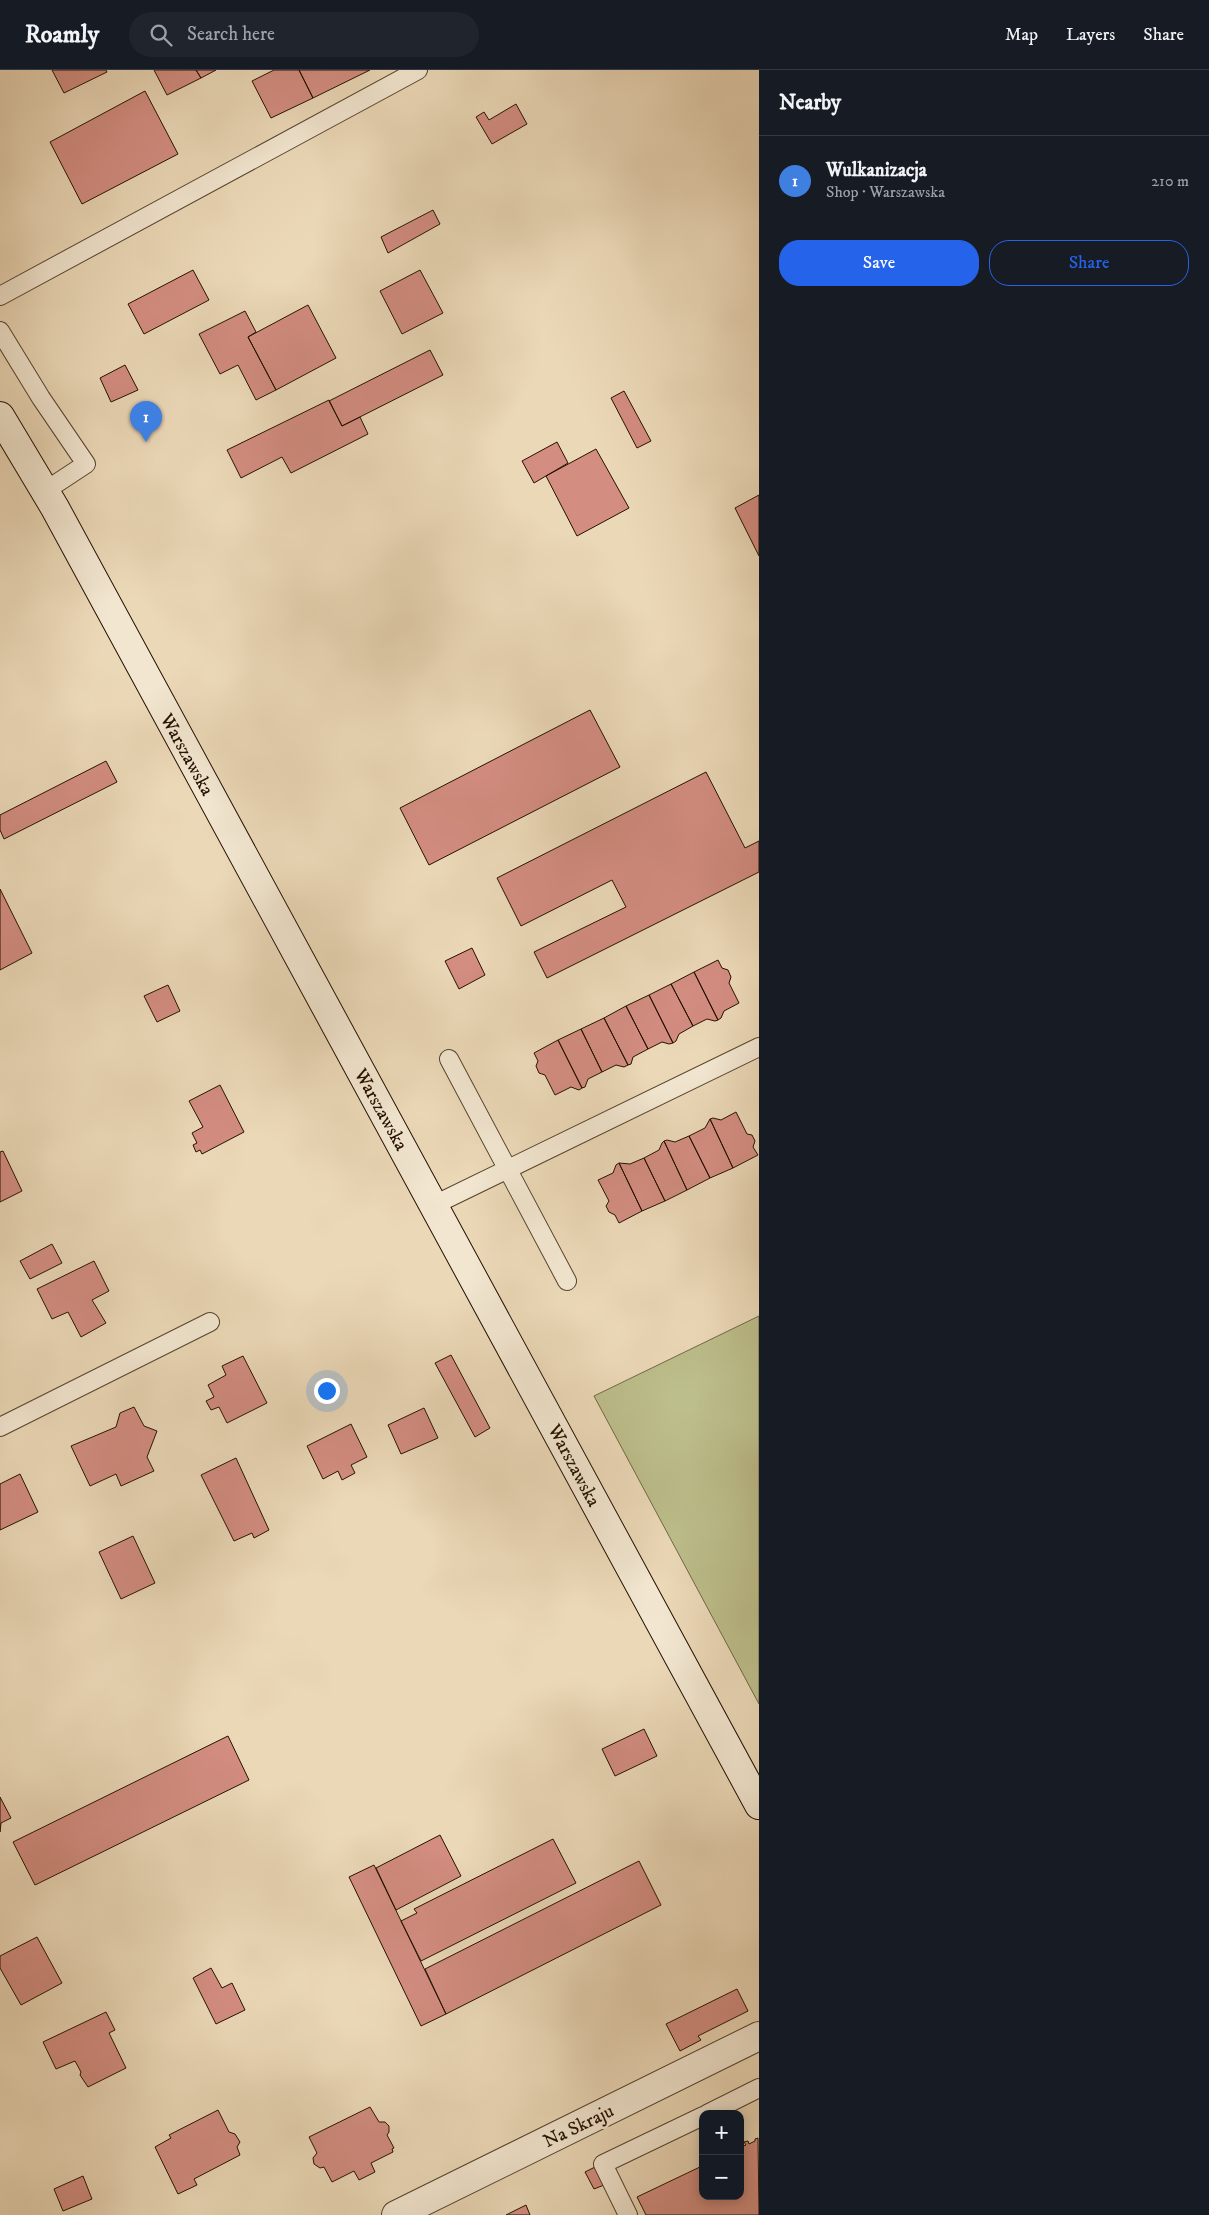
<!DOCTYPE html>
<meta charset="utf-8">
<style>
:root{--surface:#171b24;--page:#20242c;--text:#f1f3f6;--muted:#9ea1a6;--line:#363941;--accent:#2563eb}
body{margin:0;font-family:"IM FELL DW Pica",serif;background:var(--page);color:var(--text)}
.controls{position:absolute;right:15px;bottom:15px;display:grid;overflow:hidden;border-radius:10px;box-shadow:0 2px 12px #0003}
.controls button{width:45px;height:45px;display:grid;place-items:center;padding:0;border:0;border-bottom:1px solid var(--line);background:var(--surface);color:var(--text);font:25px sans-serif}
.you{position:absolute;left:326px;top:1320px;width:18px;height:18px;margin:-12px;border:4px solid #fff;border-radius:50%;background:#1a73e8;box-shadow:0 0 0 8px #1a73e833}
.badge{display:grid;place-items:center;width:32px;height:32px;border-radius:50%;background:var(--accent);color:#fff;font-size:16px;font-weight:700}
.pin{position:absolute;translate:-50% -41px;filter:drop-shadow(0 1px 2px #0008)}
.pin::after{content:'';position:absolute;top:26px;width:18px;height:15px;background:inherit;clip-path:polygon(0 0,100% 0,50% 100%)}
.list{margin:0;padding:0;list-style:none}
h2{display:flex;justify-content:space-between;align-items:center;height:65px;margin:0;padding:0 20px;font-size:21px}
h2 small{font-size:16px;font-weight:400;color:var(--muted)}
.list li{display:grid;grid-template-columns:32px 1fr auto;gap:15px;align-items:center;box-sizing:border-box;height:90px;padding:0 20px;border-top:1px solid var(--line)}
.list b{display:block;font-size:19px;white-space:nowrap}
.list p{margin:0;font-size:16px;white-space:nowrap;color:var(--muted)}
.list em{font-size:16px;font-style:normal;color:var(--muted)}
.actions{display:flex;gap:10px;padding:15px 20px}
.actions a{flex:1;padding:11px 0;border:1px solid var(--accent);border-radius:20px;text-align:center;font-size:18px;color:var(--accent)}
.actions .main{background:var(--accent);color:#fff}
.icon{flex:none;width:28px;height:28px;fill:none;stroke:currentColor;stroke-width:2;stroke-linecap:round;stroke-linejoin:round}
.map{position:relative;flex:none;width:759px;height:2145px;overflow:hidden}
header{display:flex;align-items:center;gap:30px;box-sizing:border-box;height:70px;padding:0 25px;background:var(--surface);border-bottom:1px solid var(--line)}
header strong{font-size:24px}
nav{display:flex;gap:28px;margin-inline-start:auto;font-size:18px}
.search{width:350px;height:45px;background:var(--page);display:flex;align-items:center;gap:12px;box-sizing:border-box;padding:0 18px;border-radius:28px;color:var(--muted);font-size:19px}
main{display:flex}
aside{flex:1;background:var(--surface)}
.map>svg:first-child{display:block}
</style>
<header>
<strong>Roamly</strong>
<div class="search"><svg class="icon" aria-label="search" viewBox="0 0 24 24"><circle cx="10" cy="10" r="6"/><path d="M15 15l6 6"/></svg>Search here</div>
<nav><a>Map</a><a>Layers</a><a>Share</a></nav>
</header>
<main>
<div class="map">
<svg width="759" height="2145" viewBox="0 0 759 2145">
<rect width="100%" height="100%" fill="#ebd8b7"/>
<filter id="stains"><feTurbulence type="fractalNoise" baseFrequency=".004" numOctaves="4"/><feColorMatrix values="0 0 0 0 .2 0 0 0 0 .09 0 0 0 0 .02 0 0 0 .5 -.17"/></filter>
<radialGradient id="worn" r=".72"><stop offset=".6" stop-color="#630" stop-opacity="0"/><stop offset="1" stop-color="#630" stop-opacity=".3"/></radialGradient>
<path fill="#bcbe8b" stroke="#706846" d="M759,1246v388l-165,-308z"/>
<path fill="#d38d81" stroke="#241101" d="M52,0h54l1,2 -43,21z
M154,0h42l5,8 -34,17z
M196,0h20l-15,8z
M274,0h25l14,28 -42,20 -19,-37z
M299,0h71l-57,28z
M145,21l33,63 -96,50 -32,-62z
M516,34l11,20 -35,20 -16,-27 8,-5 5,8z
M433,140l7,14 -52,29 -7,-16z
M193,200l16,30 -65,34 -16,-30z
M420,200l23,43 -41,21 -22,-43z
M308,235l28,53 -60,32 -28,-53z
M245,241l11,21 -8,5 28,53 -20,10 -18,-35 -18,9 -21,-40z
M430,280l13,25 -101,51 -13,-25z
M125,295l13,25 -27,12 -11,-24z
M624,321l27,50 -14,7 -26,-50z
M329,330l13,26 18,-9 8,17 -77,39 -9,-16 -41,21 -14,-28z
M557,372l11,21 -34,20 -12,-22z
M596,379l33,59 -52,28 -31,-60z
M759,425v61l-24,-48z
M590,640l30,57 -191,98 -29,-57z
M106,691l11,21 -113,57 -4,-9v-15z
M706,702l39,76 14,-7v31l-212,106 -13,-26 92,-45 -14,-27 -91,46 -24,-48z
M0,819l32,64 -32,17z
M472,878l13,27 -26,14 -14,-28z
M718,890l4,8 6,2 3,7 -2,6 10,20 -15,8 -3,7 -3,2 -24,-48z
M694,902l24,48 -3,1 -8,-2 -14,7 -22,-42z
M671,914l22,42 -14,8 -3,7 -3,2 -24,-48z
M168,915l12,26 -23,11 -13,-26z
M649,925l24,48 -4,1 -7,-2 -14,7 -22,-43z
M626,936l22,43 -15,8 -2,7 -3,1 -24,-47z
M604,948l24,47 -4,2 -8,-2 -14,7 -21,-43z
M581,959l21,43 -14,7 -3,8 -3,1 -24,-48z
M558,970l24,48 -3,2 -8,-3 -16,8 -10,-20 -6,-2 -3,-7 2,-5 -4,-8z
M220,1015l24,47 -42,22 -2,-4 -4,2 -3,-7 4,-2 -5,-10 11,-6 -14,-26z
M736,1042l11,22 5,1 3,6 -2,6 5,8 -25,13 -23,-49 3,-1 8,2z
M710,1049l23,49 -23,10 -21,-42 16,-8z
M689,1066l21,42 -23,12 -23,-49 3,-1 8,2z
M664,1071l23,49 -22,11 -21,-43 15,-8 3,-7z
M3,1081l19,40 -22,11v-50z
M644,1088l21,43 -23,10 -23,-48 11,1z
M619,1093l23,48 -23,12 -4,-8 -6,-3 -3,-6 3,-5 -11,-21 15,-7 3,-8z
M52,1174l10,19 -32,16 -10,-18z
M94,1191l15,30 -17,9 14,23 -25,14 -13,-25 -16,7 -15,-30z
M451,1285l39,73 -15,9 -40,-74z
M243,1286l24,47 -40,20 -8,-16 -8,3 -5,-9 8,-4 -6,-12 18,-10 -4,-9z
M134,1337l10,19 13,5 -10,26 7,14 -33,15 -5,-12 -26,12 -19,-40 45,-19 4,-14z
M424,1338l14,30 -37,16 -13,-29z
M351,1354l16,33 -16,8 4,8 -13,7 -4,-9 -15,8 -16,-33z
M236,1388l33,72 -15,8 -2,-5 -18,8 -33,-66z
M20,1404l18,38 -38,18v-46z
M133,1466l22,47 -34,16 -22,-47z
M644,1659l13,27 -42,20 -13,-27z
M228,1666l21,44 -214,105 -22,-43z
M0,1727l11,21 -10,5 -1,9z
M440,1765l21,41 -65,34 -20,-42z
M553,1769l23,44 -155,78 -20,-40 16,-8 -3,-4z
M639,1791l22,44 -215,109 -21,-45z
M374,1795l72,149 -25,12 -72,-149z
M37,1867l25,46 -41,22 -21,-37v-12z
M211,1898l11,20 10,-5 13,27 -29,14 -23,-46z
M737,1919l11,22 -50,25 3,4 -21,11 -14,-27z
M106,1942l9,18 -6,3 17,35 -38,19 -8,-12 1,-3 -6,-11 -19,8 -13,-27z
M370,2037l9,15h6l4,4v6l-2,3 7,13 -2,1 1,3 -22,11 4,9 -16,8 -5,-9 -22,11 -8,-15 -4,1 -6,-4 -1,-6 4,-5 -8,-16z
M218,2040l11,22 6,2 5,8 -3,5 3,8 -46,24 3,6 -19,9 -23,-47 16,-9 -2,-3z
M758,2068l1,77h-113l-9,-18 65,-31 -2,-5 3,-1v36h37v-49l6,-2 -2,-3 4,-1 1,3 6,-3v-2z
M595,2097l9,18 -10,4 -9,-17z
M83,2106l9,23 -29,12 -9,-22z
M526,2135l4,10h-24z"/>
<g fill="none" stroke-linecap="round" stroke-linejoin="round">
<g stroke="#56432e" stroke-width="20">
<path id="service" d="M0,226l418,-226
M0,261l41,67 45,66 -41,27
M449,989l118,222
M434,1135l325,-158
M0,1357l210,-105
M707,2044l52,-26
M628,2145l-25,-51 100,-48"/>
</g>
<g stroke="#56432e" stroke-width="30">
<path id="minor" d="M396,2145l363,-179"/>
</g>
<g stroke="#241101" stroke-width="30">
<path id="secondary" d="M0,346l55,92 704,1297"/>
</g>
<use href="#service" stroke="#f2e6d0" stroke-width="18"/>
<use href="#minor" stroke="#f2e6d0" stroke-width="28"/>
<use href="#secondary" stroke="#f2e6d0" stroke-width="28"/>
</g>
<g text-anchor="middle" stroke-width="5" stroke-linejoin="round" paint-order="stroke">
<g font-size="19" fill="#241101" stroke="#f2e6d0">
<text transform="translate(188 684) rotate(61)" y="7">Warszawska</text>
<text transform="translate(382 1039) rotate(61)" y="7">Warszawska</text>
<text transform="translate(575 1395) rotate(62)" y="7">Warszawska</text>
<text transform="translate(578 2055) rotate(-26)" y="7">Na Skraju</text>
</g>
</g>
<rect width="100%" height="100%" filter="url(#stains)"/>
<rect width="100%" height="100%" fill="url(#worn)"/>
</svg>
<div class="controls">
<button>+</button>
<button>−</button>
</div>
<div class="you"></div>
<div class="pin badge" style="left:146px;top:372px;background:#3f7fe0">1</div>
</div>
<aside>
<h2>Nearby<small></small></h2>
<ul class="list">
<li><span class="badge" style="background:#3f7fe0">1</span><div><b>Wulkanizacja</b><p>Shop · Warszawska</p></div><em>210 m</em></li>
</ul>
<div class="actions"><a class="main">Save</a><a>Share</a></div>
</aside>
</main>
